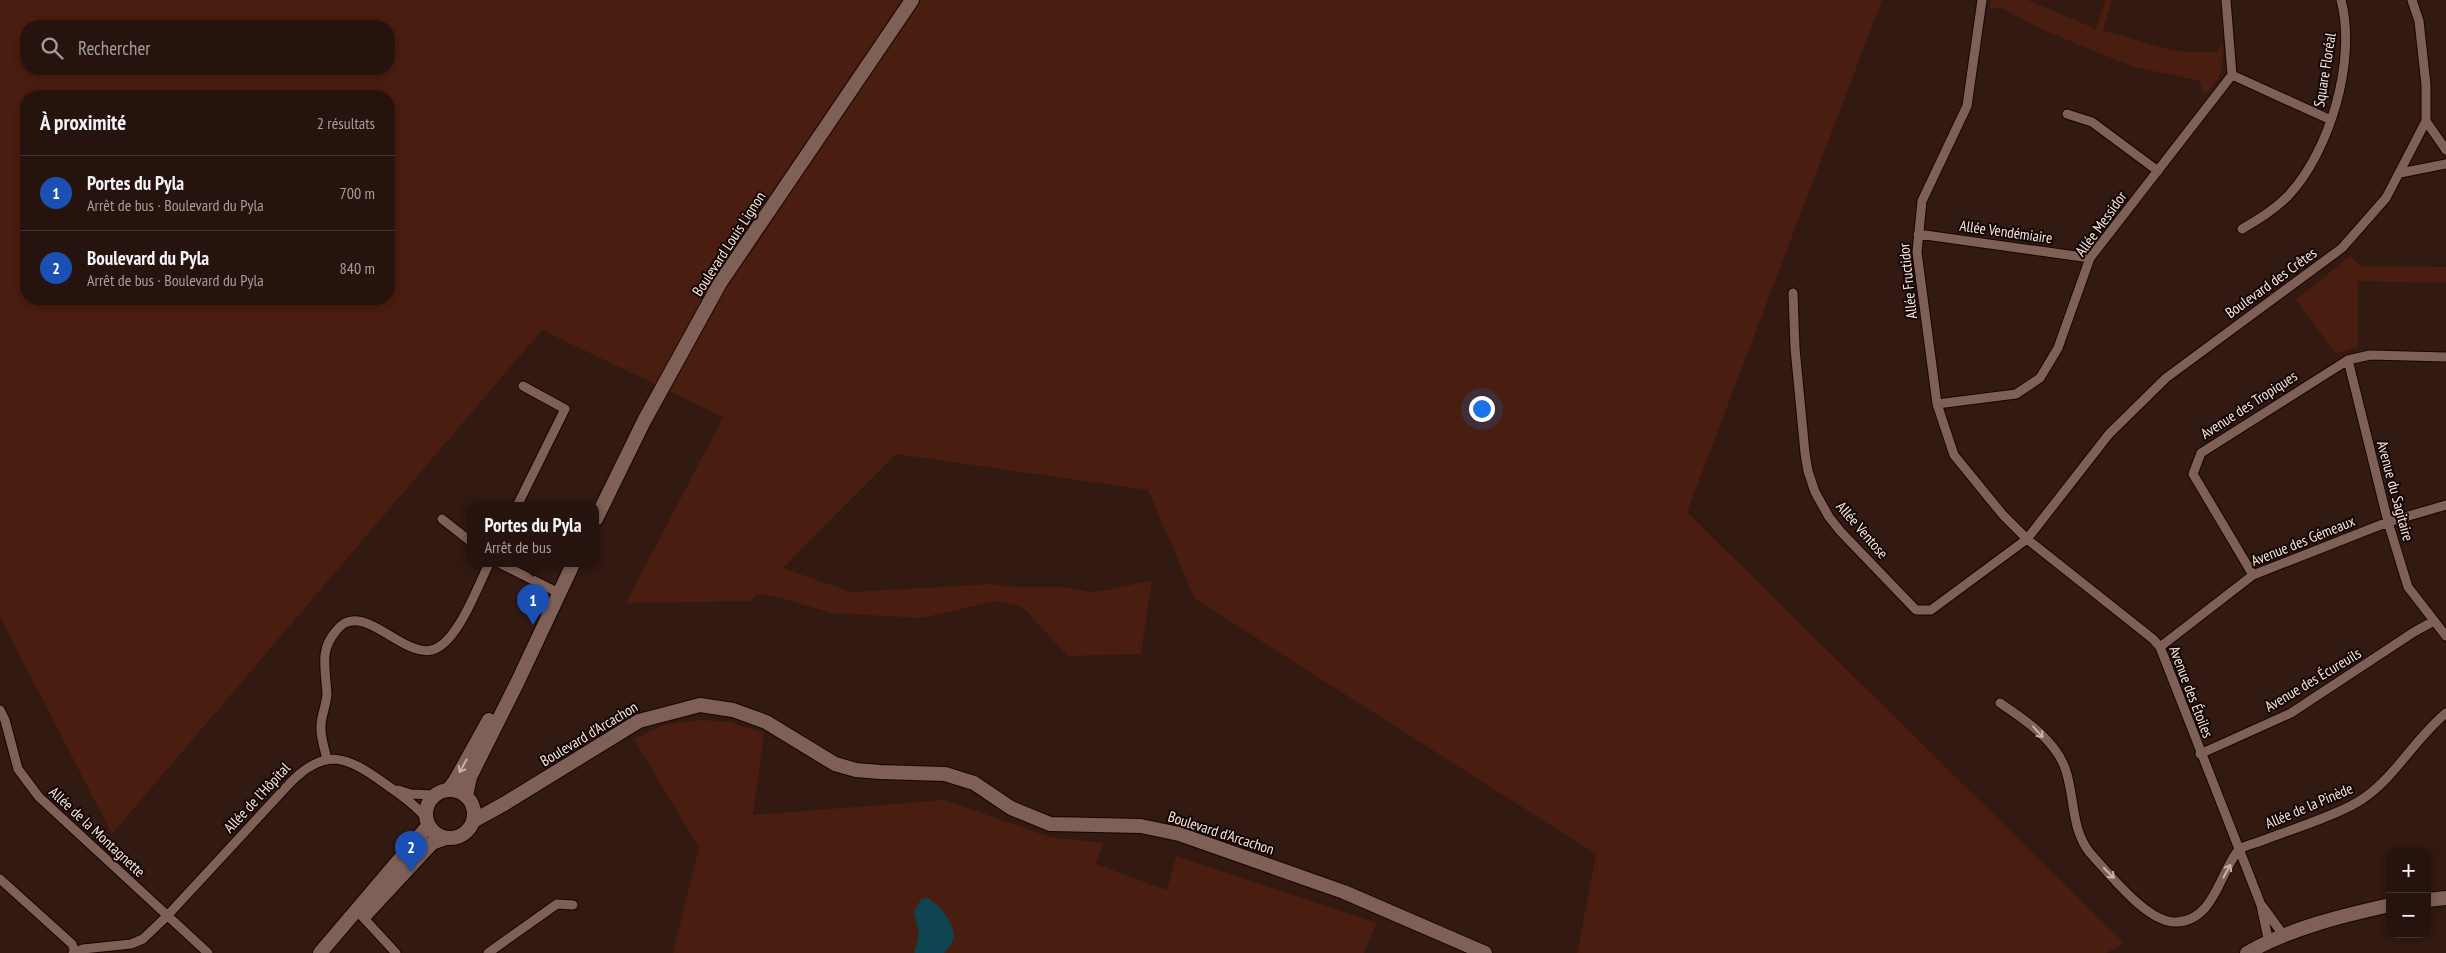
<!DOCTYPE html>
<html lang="fr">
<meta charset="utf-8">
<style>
:root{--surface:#26130d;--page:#32201b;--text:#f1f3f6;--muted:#a49e9d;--line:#42322e;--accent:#b45309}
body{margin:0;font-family:"PT Sans Narrow",sans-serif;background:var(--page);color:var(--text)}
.controls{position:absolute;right:15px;bottom:15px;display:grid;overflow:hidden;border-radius:10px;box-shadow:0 2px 8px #0003}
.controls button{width:45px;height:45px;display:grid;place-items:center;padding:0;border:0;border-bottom:1px solid var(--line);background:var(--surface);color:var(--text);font:25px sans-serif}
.you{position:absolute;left:1481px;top:408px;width:18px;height:18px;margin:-12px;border:4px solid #fff;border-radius:50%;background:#1a73e8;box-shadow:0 0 0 8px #1a73e833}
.badge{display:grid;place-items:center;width:32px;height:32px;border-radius:50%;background:var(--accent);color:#fff;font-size:16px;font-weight:700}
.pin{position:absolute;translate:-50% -41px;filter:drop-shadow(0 1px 2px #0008)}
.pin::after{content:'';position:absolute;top:26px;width:18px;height:15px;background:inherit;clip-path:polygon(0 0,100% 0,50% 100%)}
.popup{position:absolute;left:467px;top:502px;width:132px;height:65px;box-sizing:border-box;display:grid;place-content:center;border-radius:10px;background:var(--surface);filter:drop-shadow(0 1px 4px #0005);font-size:16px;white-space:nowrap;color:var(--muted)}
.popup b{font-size:19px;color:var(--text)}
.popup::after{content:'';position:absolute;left:50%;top:100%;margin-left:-10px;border:10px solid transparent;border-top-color:var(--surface)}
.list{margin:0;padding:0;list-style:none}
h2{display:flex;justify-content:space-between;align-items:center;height:65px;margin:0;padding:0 20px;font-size:21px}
h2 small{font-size:16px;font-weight:400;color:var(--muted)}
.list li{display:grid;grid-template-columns:32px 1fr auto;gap:15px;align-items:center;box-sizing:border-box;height:75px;padding:0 20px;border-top:1px solid var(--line)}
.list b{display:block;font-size:19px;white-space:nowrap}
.list p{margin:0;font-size:16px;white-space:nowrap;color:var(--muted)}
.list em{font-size:16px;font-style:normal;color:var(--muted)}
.icon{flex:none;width:28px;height:28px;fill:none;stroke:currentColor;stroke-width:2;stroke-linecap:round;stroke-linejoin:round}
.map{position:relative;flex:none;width:2446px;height:953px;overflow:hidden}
.search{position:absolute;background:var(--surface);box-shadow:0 2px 8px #0003;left:20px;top:20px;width:375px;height:55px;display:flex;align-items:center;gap:12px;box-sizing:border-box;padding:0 18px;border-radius:20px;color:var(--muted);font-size:19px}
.panel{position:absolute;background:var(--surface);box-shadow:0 2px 8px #0003;left:20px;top:90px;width:375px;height:215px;border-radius:20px}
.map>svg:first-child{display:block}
</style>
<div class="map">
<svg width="2446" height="953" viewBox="0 0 2446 953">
<rect width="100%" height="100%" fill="#321911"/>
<path fill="#491d0f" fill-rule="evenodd" d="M0,0h1882l-195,512 437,431 -18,10h-529l19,-99 -401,-255 -47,-109 -252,-36 -113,114 68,24 140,-8 22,3h53l23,5 20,-2 43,-10 -11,74 -73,2 -46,-49 -26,-6 -75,17 -89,-5 -52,-15 -23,-4 -7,7 -124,2 97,-186 -181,-87 -430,504 -112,-217zM26,26h363v43h-363zM26,96h363v203h-363z
M1991,0h37l68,29 9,-29h7l-9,30 71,21 42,1 7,-9c0,25 1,34 -19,52l-4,-14 -66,-14 -91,-37 -41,-22 -13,1z
M2350,256l11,10 85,1v16l-88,-2v66l-22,6 -40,-53z
M701,720l29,2 34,11 -11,82 191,-15 106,37 53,6 -7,21 71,26 9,-34 201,67 -13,30h-691l26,-105 -65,-109 32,-15z"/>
<path fill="#0e4450" d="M927,898c11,5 27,24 27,38 -1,7 -6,12 -10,17h-30l5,-19 -5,-22 7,-13z"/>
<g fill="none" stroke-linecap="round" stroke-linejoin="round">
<g stroke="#190401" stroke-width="11">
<path id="minor" d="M1982,0l-15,106 -45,95 -5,51 20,152 17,51 49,60 24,24 126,100 7,8 101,258 8,38
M2232,75l99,45
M2067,114l25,8 66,49
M2426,121l20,29
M2400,173l46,-9
M2242,229c17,-10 32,-19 46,-33 42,-45 69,-136 53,-196
M1918,234l172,24
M1793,293l2,55 10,105 3,18 7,21 14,25 12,15 75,78h15l96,-71 82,-105 57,-56 176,-130 44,-50 40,-77v-36l-7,-64 -7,-21
M2348,360l40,162 20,65 38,49
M1937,404l79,-10 24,-16 18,-30 32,-90 142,-183 -6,-75
M517,506l48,-97 -42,-23
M442,519l28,22
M501,564l58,29
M2253,575l-60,-101 8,-21 147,-93 22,-5 76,2
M2160,647l93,-72 135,-53 58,-17
M2000,703c24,16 57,38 66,68 9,28 5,58 24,82 19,20 57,70 86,69 37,-1 43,-46 61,-70 4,-6 17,-8 24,-11 28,-11 69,-23 95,-38 36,-20 57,-63 90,-90
M0,710l5,10 13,49 21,28 169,156
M2200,754l91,-41 123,-81 20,-11
M327,760c-2,-11 -7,-23 -6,-34 0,-11 6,-22 6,-33 -1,-12 -3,-26 -2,-38 1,-9 5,-17 11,-24 25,-35 69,31 99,18 24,-10 42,-62 54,-85
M398,790l13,4 24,1
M0,879l72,65 3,8
M2263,907l21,29
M359,913l37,40
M73,953l10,-4 48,-5 12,-5 24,-23 123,-133c36,-37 57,-26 94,0 15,11 30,20 41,34
M488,953l69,-49 16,1"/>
</g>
<g stroke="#190401" stroke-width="16">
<path id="secondary" d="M596,519l48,-98 76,-138 192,-283
M426 814a24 24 0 1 1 48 0a24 24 0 1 1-48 0Z
M448,790l7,-9 34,-61
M466,796l4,-19 48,-96 55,-117
M473,821l31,-17 135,-83 61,-16 33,5 33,12 69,42 21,6 24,2 65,2 29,9 37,25 39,16 91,2 38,8 165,58 141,61
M2427,900l19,-2
M366,914l66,-71 14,-5
M320,953l108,-127
M2247,953c44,-25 94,-37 143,-48"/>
</g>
<use href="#minor" stroke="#7e6056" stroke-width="9"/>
<use href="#secondary" stroke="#7e6056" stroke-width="14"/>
</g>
<defs><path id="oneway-shaft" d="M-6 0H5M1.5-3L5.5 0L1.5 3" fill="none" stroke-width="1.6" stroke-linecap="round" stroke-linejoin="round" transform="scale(1.25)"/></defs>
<g stroke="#c8b1a9">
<use href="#oneway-shaft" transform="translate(2038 732) rotate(48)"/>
<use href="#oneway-shaft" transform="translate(463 766) rotate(119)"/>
<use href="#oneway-shaft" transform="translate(2227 871) rotate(-61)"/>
<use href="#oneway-shaft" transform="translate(2109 873) rotate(45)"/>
</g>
<g text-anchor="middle" stroke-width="4" stroke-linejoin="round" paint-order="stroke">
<g font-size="15" fill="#f9e7e1" stroke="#120705">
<text transform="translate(2325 70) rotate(-81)" y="5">Square Floréal</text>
<text transform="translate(2101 224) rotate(-54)" y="5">Allée Messidor</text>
<text transform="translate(2006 232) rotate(8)" y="5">Allée Vendémiaire</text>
<text transform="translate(729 244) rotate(-57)" y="5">Boulevard Louis Lignon</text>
<text transform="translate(1908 281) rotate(-96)" y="5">Allée Fructidor</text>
<text transform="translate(2271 283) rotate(-36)" y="5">Boulevard des Crêtes</text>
<text transform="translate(2249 405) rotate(-33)" y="5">Avenue des Tropiques</text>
<text transform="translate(2395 491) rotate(75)" y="5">Avenue du Sagitaire</text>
<text transform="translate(1862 530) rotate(49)" y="5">Allée Ventose</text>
<text transform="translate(2303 541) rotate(-22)" y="5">Avenue des Gémeaux</text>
<text transform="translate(2313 680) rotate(-31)" y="5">Avenue des Écureuils</text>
<text transform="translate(2191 692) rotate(69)" y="5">Avenue des Étoiles</text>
<text transform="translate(589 734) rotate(-31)" y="5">Boulevard d'Arcachon</text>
<text transform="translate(257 798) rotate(-47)" y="5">Allée de l’Hôpital</text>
<text transform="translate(2309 806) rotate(-23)" y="5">Allée de la Pinède</text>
<text transform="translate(97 832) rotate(43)" y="5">Allée de la Montagnette</text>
<text transform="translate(1221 833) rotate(18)" y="5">Boulevard d'Arcachon</text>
</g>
</g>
</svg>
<div class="controls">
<button>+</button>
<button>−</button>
</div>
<div class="you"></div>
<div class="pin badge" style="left:533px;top:625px;background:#1a4fb4">1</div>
<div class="popup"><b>Portes du Pyla</b>Arrêt de bus</div>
<div class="pin badge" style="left:411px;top:872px;background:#1a4fb4">2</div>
<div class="search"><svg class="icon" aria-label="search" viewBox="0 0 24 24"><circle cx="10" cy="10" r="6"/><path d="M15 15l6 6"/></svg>Rechercher</div>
<section class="panel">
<h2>À proximité<small>2 résultats</small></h2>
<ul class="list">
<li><span class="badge" style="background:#1a4fb4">1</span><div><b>Portes du Pyla</b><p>Arrêt de bus · Boulevard du Pyla</p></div><em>700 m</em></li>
<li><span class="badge" style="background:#1a4fb4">2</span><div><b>Boulevard du Pyla</b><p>Arrêt de bus · Boulevard du Pyla</p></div><em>840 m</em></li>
</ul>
</section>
</div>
